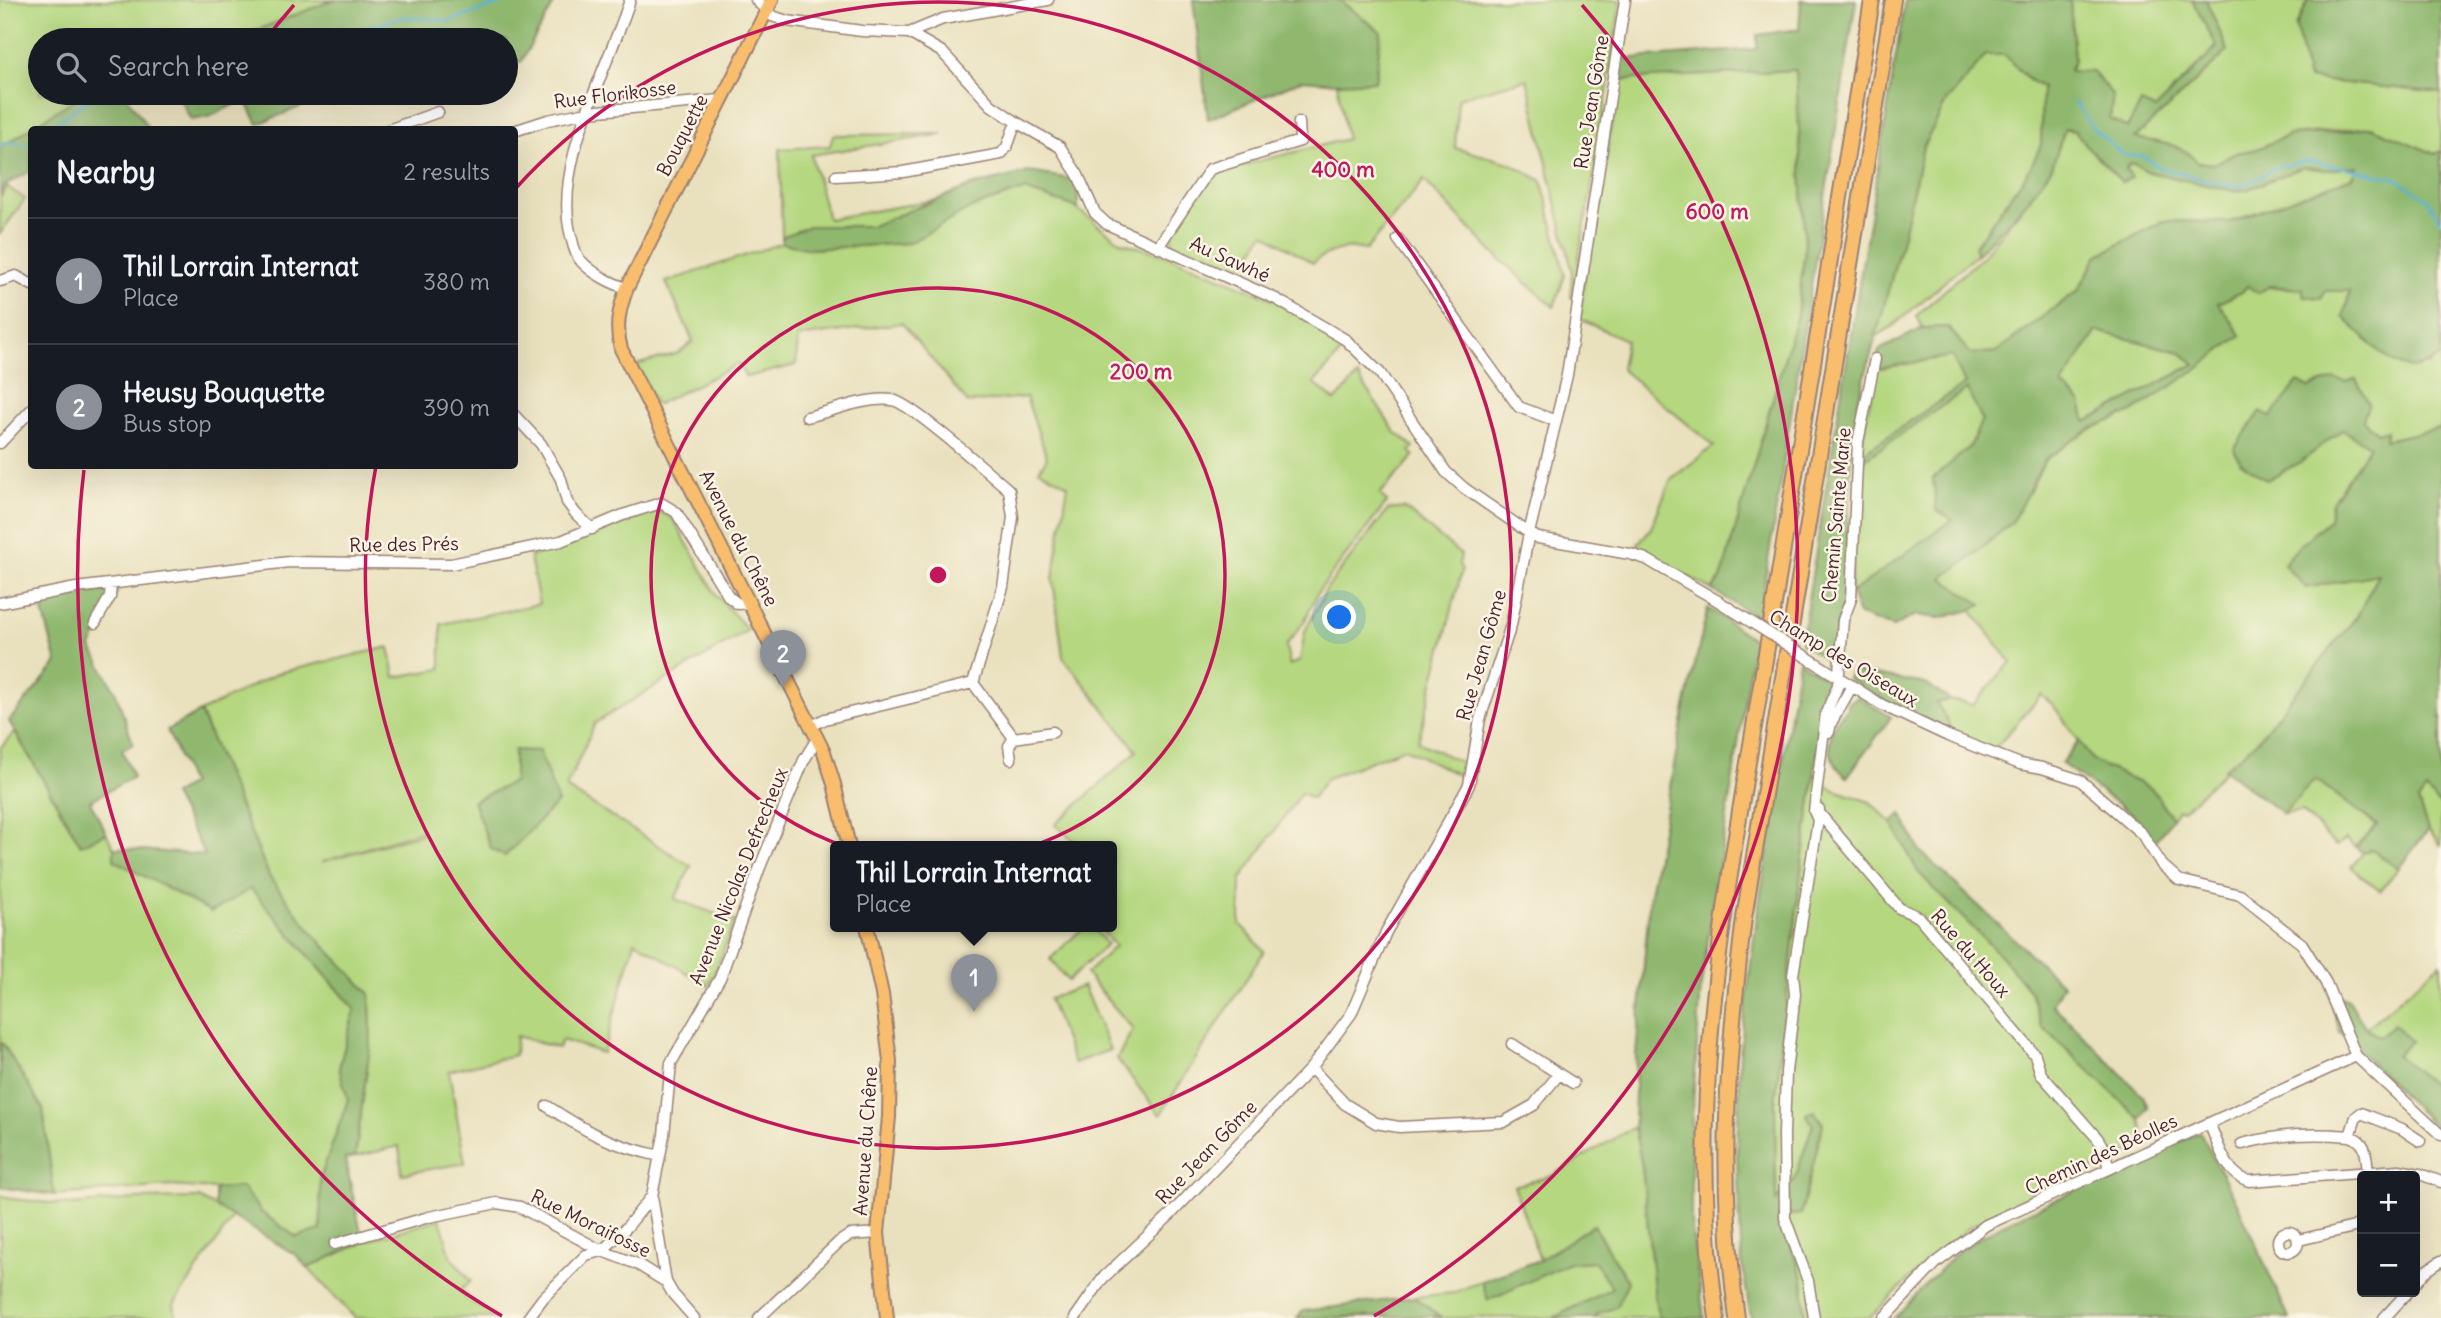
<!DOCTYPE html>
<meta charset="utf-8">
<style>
:root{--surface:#171b24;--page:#20242c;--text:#f1f3f6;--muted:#9ea1a6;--line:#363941;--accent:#8c9099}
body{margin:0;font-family:Delius,sans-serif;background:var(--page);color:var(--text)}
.controls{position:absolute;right:21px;bottom:21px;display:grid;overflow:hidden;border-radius:7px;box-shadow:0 7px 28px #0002}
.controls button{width:63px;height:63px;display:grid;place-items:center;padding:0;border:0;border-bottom:2px solid var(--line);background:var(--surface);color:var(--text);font:35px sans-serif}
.you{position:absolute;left:1340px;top:618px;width:24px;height:24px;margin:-18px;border:5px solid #fff;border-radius:50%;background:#1a73e8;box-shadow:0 0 0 10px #1a73e833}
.badge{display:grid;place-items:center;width:46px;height:46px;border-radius:50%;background:var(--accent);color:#fff;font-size:23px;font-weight:700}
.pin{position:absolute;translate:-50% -58px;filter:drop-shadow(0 2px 4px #0008)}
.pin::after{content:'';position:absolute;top:37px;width:24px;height:21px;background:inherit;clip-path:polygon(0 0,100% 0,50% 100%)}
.popup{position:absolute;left:830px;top:841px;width:287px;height:91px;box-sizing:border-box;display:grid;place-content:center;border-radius:7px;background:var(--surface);filter:drop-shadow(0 2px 5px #0005);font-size:23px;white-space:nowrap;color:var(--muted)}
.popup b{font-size:26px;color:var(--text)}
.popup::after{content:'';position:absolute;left:50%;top:100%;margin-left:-14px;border:14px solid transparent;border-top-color:var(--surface)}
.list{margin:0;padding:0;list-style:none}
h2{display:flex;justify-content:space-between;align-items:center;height:91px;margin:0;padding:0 28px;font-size:30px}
h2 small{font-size:23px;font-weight:400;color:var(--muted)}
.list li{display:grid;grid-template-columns:46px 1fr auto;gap:21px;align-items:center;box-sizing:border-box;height:126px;padding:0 28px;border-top:2px solid var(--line)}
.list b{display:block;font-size:26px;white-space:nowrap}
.list p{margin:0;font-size:23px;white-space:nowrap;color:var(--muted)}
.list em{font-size:23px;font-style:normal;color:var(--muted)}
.icon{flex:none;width:38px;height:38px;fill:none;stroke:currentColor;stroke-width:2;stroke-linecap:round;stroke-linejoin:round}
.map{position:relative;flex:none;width:2441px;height:1318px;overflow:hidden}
.search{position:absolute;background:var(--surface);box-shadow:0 7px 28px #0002;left:28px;top:28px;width:490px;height:77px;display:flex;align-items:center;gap:18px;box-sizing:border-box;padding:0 24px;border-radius:38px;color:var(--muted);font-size:26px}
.panel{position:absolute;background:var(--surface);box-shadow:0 7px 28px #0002;left:28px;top:126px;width:490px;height:343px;border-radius:7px}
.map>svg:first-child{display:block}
</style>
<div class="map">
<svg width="2441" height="1318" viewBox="0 0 2441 1318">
<rect width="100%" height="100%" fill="#fcf5e5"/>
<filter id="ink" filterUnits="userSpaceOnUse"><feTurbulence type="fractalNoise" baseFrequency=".0143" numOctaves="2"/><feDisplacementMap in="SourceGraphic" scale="14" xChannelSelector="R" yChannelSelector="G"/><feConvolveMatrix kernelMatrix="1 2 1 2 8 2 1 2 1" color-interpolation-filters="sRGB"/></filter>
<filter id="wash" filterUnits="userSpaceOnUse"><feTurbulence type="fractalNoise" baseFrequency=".00686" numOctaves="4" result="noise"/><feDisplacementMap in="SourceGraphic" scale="28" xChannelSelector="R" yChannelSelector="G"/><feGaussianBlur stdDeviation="1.57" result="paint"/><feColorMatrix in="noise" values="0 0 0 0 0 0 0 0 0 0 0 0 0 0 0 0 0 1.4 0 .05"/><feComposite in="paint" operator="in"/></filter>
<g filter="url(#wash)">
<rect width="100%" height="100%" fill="#e9e1be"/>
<path fill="#b4d77f" stroke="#7f7b55" stroke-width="2" fill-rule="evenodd" d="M0,0h333l-101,40h-192v53h44l-75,49 -9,3z
M1339,0h282l-25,164 -17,92 -4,43 -4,-2 1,-27 -45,-191 -69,19 -3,50 55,15 32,18 23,94 -11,32 -62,-55 -68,-72 -58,70c-21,-4 -37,0 -53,13l-49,-30 -27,43 -63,-28 -3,-12 15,-25 29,-39 132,-33 -10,-56 38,-2 6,-49z
M2070,0h122l25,46 -62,64 -28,18 -17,-9 -41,-47 5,-12z
M2206,0h103l-13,26 12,53 133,14v58l-6,3 -64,-27 -82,8 -32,14 -21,4 -22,11 -17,-2 -63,-24 94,-87z
M1986,55h18l25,25 13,7 -1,58 -11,24 -56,78 3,7 -84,72 -18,11 25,-90 23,-100 23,-45z
M1796,70l9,179 -8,66 -76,264 -9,11 -74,-40 -1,-5 14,-17 20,-49 43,-33 -93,-77 5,-29 -47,-21 12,-93 15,-64 11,-82z
M2065,129l10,2 11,14 36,37 4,-14 6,-6 17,10 99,17 55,-22 24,3 30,-4 -4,11 -123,45 -67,-1 -66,35 -19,34 -82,62 -26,2 -21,-27 -26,1 -7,-12 66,-59 44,-54 26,-36z
M944,134l-133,21 17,64 107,-19 -63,26h-63l-27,11 -2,-88 50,-3 3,-11z
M7,187l18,12 -25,35v-36z
M1024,190l49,16 48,36 48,14 104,43 74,47 -33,37 21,18 23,-25 37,56 19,15 -4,4 4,5 -34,38 7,8 -69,90 -13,28 -19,26 4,19 10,-4 5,-30 22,-43 61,-78 16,-2 57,47 -2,9 3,6 -44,172 47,22 -1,14 -59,-30 -78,30 -15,20 -11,-5 -60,86 -1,45 24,27 -104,164 -43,-56 16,-30 -47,-55 29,-28 -17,-20h14v-80h-32l-25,-21 82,-74 -74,-94 -10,-78 15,-94 -29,-15 8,-12 -21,-61 -58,6 -66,-80 -104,14 -2,28 -50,12 -8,-13 -82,41 -20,-40 43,-12 14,-12 -27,-59 116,-39 29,6 98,-6 64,-36z
M2247,286l56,3 1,7 17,2 4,-7h25l78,74 13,-10v73l-56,12 -22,-20 -18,-38c-28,-7 -53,19 -74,35l-11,-6 42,50 40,-32 28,17 -38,56 -3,18 -30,26 -15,18 22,24 72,-14 -20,41 -101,126 -74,69h-5l-6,8 -20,-29 -59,-28 -40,-56 -12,-10 -48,56 -39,-18 -17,-30 13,-3 23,5 38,-43 -40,-52 10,-6 -40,-26 28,-19 61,-68 15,-31 43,-30 44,-18 68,-45 41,-32 -23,-32 24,-11z
M2097,331l83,21 16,12 -110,58 -25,-37z
M1952,356l13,28 -106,72 17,-87z
M1967,388l15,32 -12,27 -37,32 20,41 -102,73 8,-130z
M657,510l16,9 44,77 31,34 -153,93 -29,65 125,78 -16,33 60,22 -26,65 -74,-45 -32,112 -41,-13 -4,8 -42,-12 -1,19 -66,16 16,92 -63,11 -3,-28 -44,11 16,-118 -1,-45 -55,-58 -45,-58 -70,-166 78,-39 111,-26 6,30 46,-8v-45l98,-20 -9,-47zM514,782l-9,74 -14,-8 -18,-47zM420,831l1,3 -100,28h1z
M15,732l65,112 26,-11 8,15v12l137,29 104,120 -16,58 9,33 -28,79 2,51 -26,7 -35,-25 -20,-25 -26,2 -45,-3 -116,9 -11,-86 -40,-65 -3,-1v-295z
M1815,774l17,15 38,13 22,21 26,49 83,84 30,36 11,34 98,93 6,25 -177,83 -53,46 -47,45h-64l-2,-40 -24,-62 22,-2 12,-90 -18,55 -19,23 -1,-99 27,-240z
M2314,778l63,48 -21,21 -10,-8 -10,7 -34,-35 -19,3z
M2426,789l15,17v39l-13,-15 -10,-29z
M2372,848l26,21 -18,22 -29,-24 12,-14z
M1085,926h6l16,18 -39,37 -18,-22z
M2441,963v149l-4,-3 -3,-24 -38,-30 14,-13 -31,-4 -13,-10z
M1083,986l27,64 -36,13 -25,-64z
M1634,1127l8,39 13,133 4,19h-61l-2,-3 32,-33 -35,-57 -53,35 -26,-74 37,-10z
M0,1195l12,4 58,6 67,-6 62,-1 34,19 -59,87 2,14h-176z
M440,1219l11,38 20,24 -11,10 35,27h-140l-47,-50 55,-26z
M1595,1261l18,27 -60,30h-120l6,-1 -25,-20 39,-4 29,-12 6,19 81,-37z"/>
<path fill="#8fb86e" stroke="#6c6c4c" stroke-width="2" fill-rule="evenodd" d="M333,0h223l-35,62h-15v-22h-274z
M1193,0h146l42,32 -6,49 -38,2 -35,-3 -94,39z
M1801,0h55l-97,618 -47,-28 9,-11 76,-264 8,-66 -9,-179 -179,10 4,-21 136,-10v-14l42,-6z
M1905,0h165l4,60 -5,11 24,1 20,24 -3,23 17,9 14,-25 14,6 62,-62 -25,-47h14l22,51 -93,87c20,4 50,5 62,24l17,2 22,-11 21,-4 32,-14 43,-2 39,-6 64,27 6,-3v204c-10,8 -23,15 -36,12 -20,-5 -47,-36 -62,-50l7,-26h-25l-4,7 -18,-2v-7l-33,-3 -12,7 -11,-7 -5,6 -24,11 23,32 -41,32 -68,45 -44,18 -43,30 -33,62 -43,37 -27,19 40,27 -11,5 -31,8 -25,-3 -22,12 -34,-12 -8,-22 101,-73 -16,-11 -3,-31 37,-31 12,-27 -15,-31 -108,74v-7l106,-72 -13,-28 -76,13 3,-19 44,-22 25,-1 22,27 26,-2 82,-61 19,-35 66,-35 67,1 123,-45 4,-11 -30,4 -24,-3 -55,22 -16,2 -83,-19 -17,-9 -6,5 6,10 -10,4 -36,-37 -11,-14 -10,-2 -13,38 -26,36 -49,51 -3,-7 56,-78 11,-24 1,-58 -13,-7 -25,-25h-18l-40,47 -23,45 -23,100 -42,155 -7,53 -7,147 -10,36 -2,26 -31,-21zM2097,331l83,21 15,12 -109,58 -5,-20 -19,-17z
M2309,0h132v93l-133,-14 -12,-53z
M84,93h40l23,33 -8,4h-107l-1,41 -24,13 -7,10v-49l9,-3z
M177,93h151l-18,10 -52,21 -13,-25 -36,18 -18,3z
M1029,172l49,8v29l-5,-3 -49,-16 -51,17 -64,36 -98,6 -29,-6v-6l27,-11h63l99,-40z
M2335,379l10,3 11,-3 13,24 -6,17 14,13 10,-3 -2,10 56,-12v378l-15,-16 -8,11 10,29 -30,39 -26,-20 -9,4 -7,-6 21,-22 -62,-46 -32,35 -59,-45 33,-28 101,-126 20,-41 -72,14 -22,-24 15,-18 30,-26 3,-18 38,-56 -28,-16 -40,31 -35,19 -27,-18 -6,-13 27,-38 10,6 27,-35 11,6z
M118,589l-27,58 25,46 17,51 -11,6 11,27 -43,24 16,32 -25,12 -72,-124 48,-58 -17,-63z
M1708,608l46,32 -53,345 -10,147v90l13,96h-45l-4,-19 -13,-133 -8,-39 2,-71 14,-162 34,-182z
M1799,661l35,23 -10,24 -22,155 -27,240 1,98 19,-22 18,-55 -7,-10 8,-3 9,13 -22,90 -22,2 24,62 2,40h-54l-9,-54 -5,-107 3,-104 16,-130z
M1852,671l74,13 24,16 -13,3 17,30 -56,-25 -51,-30z
M1858,697l33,20 -44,60c-18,-14 -22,-35 -11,-55 3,-6 8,-8 11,-13v-6z
M200,712l70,166 45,58 55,58 1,45 -16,118 -10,2 18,83 -55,26 -12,-13 -81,-49v-17l27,-2 19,25 35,25 25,-7 -1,-51 28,-79 -9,-32 16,-59 -104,-120 -40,23 -97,-52v-12l91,7 -32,-60 18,-11 -24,-54z
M2079,741l14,20 59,28 20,29 -19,27 -20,-30 -72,-52z
M514,750l25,1 19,51 -53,54 -14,-7 -18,-48 41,-19z
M1901,814l19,37 143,134 -11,19 91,92 5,11 -8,12 -98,-93 -11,-34 -30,-36 -83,-84 -26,-49z
M2330,995l18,4 18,29 13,9 14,-13 18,17 -15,14 38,30 3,24 4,3v21l-101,-101z
M0,1043l3,1 40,65 11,86 -54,-8z
M2200,1132l37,71 52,115h-395l62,-65 45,-28z
M1593,1225l35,57 -12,25 -20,8 2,3h-45l59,-30 -18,-27 -25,2 -81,37 -6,-19 58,-21z
M1414,1297l26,19 -143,2 6,-7z"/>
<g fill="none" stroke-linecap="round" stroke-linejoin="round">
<path stroke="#57b1d5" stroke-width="2.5" d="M340,40l6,-6 57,-17 48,4 60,-21
M2075,102l19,27 29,26 21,1 14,11 65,18 21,1 33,-19 29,-6 46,8 43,9 32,21 14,22
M51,130l6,-8 41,-29
M0,145l13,-3 19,5"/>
</g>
</g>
<g filter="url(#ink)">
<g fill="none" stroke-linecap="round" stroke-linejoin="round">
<g stroke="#9a8074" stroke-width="13">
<path id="minor" d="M756,0l16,16 15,5 75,10 47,2 34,-14 105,-19
M909,33l33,19 49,53 25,17 44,25 18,28 17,38 12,11 169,75 70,41 34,33 66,99 18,16 65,45 9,5 92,16 16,5 72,42
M388,130l50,-18
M514,131l34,-11 39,-8 134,-12
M836,176l67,-4 98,-18 6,-7 9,-25
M1398,239l121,168 37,14
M1158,247l52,-78 90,-28 -1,-19
M0,281l16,-5 16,9
M627,288c-15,-4 -35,-15 -46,-27 -6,-6 -8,-17 -10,-25 -19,-71 37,-168 59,-236
M514,415l27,29 20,35 6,23 9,12 16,15
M807,417c26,-6 58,-20 85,-17 18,2 98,74 117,90l4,27 -10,70 -30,96 -148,36 -14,7
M0,443l32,-34
M0,603l76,-15 213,-26 162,2 110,-23 62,-26 38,-12 15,9 53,85 9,7 12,-1
M95,623l15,-26 1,-13
M1833,674l49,31 66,31 72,28 22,4 38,12 62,54 20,31 17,15 61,15 62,49 24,39 30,73 85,79
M973,683l41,55 39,-6
M1829,732l2,-9 21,-37
M1011,759l-2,-13 5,-8
M1819,809v4l80,95 20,9 116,138 6,19 57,65 6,10 5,20
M1512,1044l61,39
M1311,1068l34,36 31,19 23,4 105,-5 30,-17 25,-31
M547,1106c41,27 64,39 113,50
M2209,1123c10,22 16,51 40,58l150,-11 21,4 21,8
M2242,1144c37,-10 70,-11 108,-8
M2368,1173c-2,-17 0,-31 -18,-37l6,-19 5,-4 41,16 18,12
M652,1196l14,86 7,12 21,24
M2278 1242a10 10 0 1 1 20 0a10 10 0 1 1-20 0Z
M2299,1240l55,-13 8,-5
M335,1244l94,-27 68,-14 23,4 82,44 35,13 29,18
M2415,1284l10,-12 16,-11
M528,1318l15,-20 43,-43 16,-4 25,-24 25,-31 12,-61 7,-72 49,-85 40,-111 44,-107 13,-21
M759,1318l80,-76 11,-7 28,-2
M1075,1318l28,-40 67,-63 141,-147 40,-54 35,-82 83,-147 11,-66 31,-94 18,-92 38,-158 58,-375
M1814,1318l-6,-37 -23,-63 -1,-85 2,-61 9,-78 -2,-19 25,-155 -4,-9 12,-98 12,-28 5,-65 8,-21 7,-157 17,-83
M1884,1318l52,-55 50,-38 370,-169
M2384,1318l24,-26"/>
</g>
<g stroke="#9a8074" stroke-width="16">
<path id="major" d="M772,0l-145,288c-8,21 -12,39 -6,61l203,403 10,32 15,62
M867,926l15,68 8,67 -1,56 -11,116 9,85"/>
</g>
<g stroke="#9a8074" stroke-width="18">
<path id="highway" d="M1717,1318c-34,-220 13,-441 48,-658 36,-220 71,-440 107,-660
M1737,1318c-19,-137 -10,-264 7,-400l149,-918"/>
</g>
<use href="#minor" stroke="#fff" stroke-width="10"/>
<use href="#major" stroke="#f9be6d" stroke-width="12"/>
<use href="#highway" stroke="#f9be6d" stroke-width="14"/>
<g stroke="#9a8074" stroke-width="13" stroke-linecap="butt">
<path id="minor-bridge" d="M1718,601l112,71"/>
</g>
<use href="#minor-bridge" stroke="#fff" stroke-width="10"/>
</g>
</g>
<g fill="none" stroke="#c2185b" stroke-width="3.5">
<circle cx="938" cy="575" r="287"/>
<path d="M516 188A573 573 0 1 1 376 466"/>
<path d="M502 1316A860 860 0 0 1 84 470M265 40A860 860 0 0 1 294 5M1582 5A860 860 0 0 1 1374 1316"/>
</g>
<g text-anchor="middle" stroke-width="5" stroke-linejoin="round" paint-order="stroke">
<g font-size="19" fill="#4a1f2b" stroke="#fcf5e5">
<text transform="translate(615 94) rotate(-7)" y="7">Rue Florikosse</text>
<text transform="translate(1591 102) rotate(-81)" y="7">Rue Jean Gôme</text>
<text transform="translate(682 135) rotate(-63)" y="7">Bouquette</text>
<text transform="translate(1230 259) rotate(24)" y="7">Au Sawhé</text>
<text transform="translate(1836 515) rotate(-85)" y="7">Chemin Sainte Marie</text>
<text transform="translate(739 538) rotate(63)" y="7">Avenue du Chêne</text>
<text transform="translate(404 544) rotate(-1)" y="7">Rue des Prés</text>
<text transform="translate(1481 655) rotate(-74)" y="7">Rue Jean Gôme</text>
<text transform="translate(1844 658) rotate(31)" y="7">Champ des Oiseaux</text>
<text transform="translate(738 876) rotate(-68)" y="7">Avenue Nicolas Defrecheux</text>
<text transform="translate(1971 953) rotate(49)" y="7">Rue du Houx</text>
<text transform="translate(865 1141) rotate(-86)" y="7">Avenue du Chêne</text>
<text transform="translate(1206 1152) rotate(-46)" y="7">Rue Jean Gôme</text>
<text transform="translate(2101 1154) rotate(-25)" y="7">Chemin des Béolles</text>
<text transform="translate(591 1223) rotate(26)" y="7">Rue Moraifosse</text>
</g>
</g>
<circle cx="938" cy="575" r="10" fill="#c2185b" stroke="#fcf5e5" stroke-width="3.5"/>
<g font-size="21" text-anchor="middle" font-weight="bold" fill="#c2185b" stroke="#fcf5e5" stroke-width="5" stroke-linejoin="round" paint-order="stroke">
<text x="1343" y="177">400 m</text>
<text x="1717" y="219">600 m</text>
<text x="1141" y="379">200 m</text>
</g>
</svg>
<div class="controls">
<button>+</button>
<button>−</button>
</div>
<div class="you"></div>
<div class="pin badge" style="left:974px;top:1012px">1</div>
<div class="popup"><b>Thil Lorrain Internat</b>Place</div>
<div class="pin badge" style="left:783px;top:688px">2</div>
<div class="search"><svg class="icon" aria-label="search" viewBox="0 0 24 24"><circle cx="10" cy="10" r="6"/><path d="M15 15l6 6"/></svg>Search here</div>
<section class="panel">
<h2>Nearby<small>2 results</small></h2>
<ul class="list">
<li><span class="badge">1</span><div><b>Thil Lorrain Internat</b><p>Place</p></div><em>380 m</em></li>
<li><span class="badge">2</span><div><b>Heusy Bouquette</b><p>Bus stop</p></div><em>390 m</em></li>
</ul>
</section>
</div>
